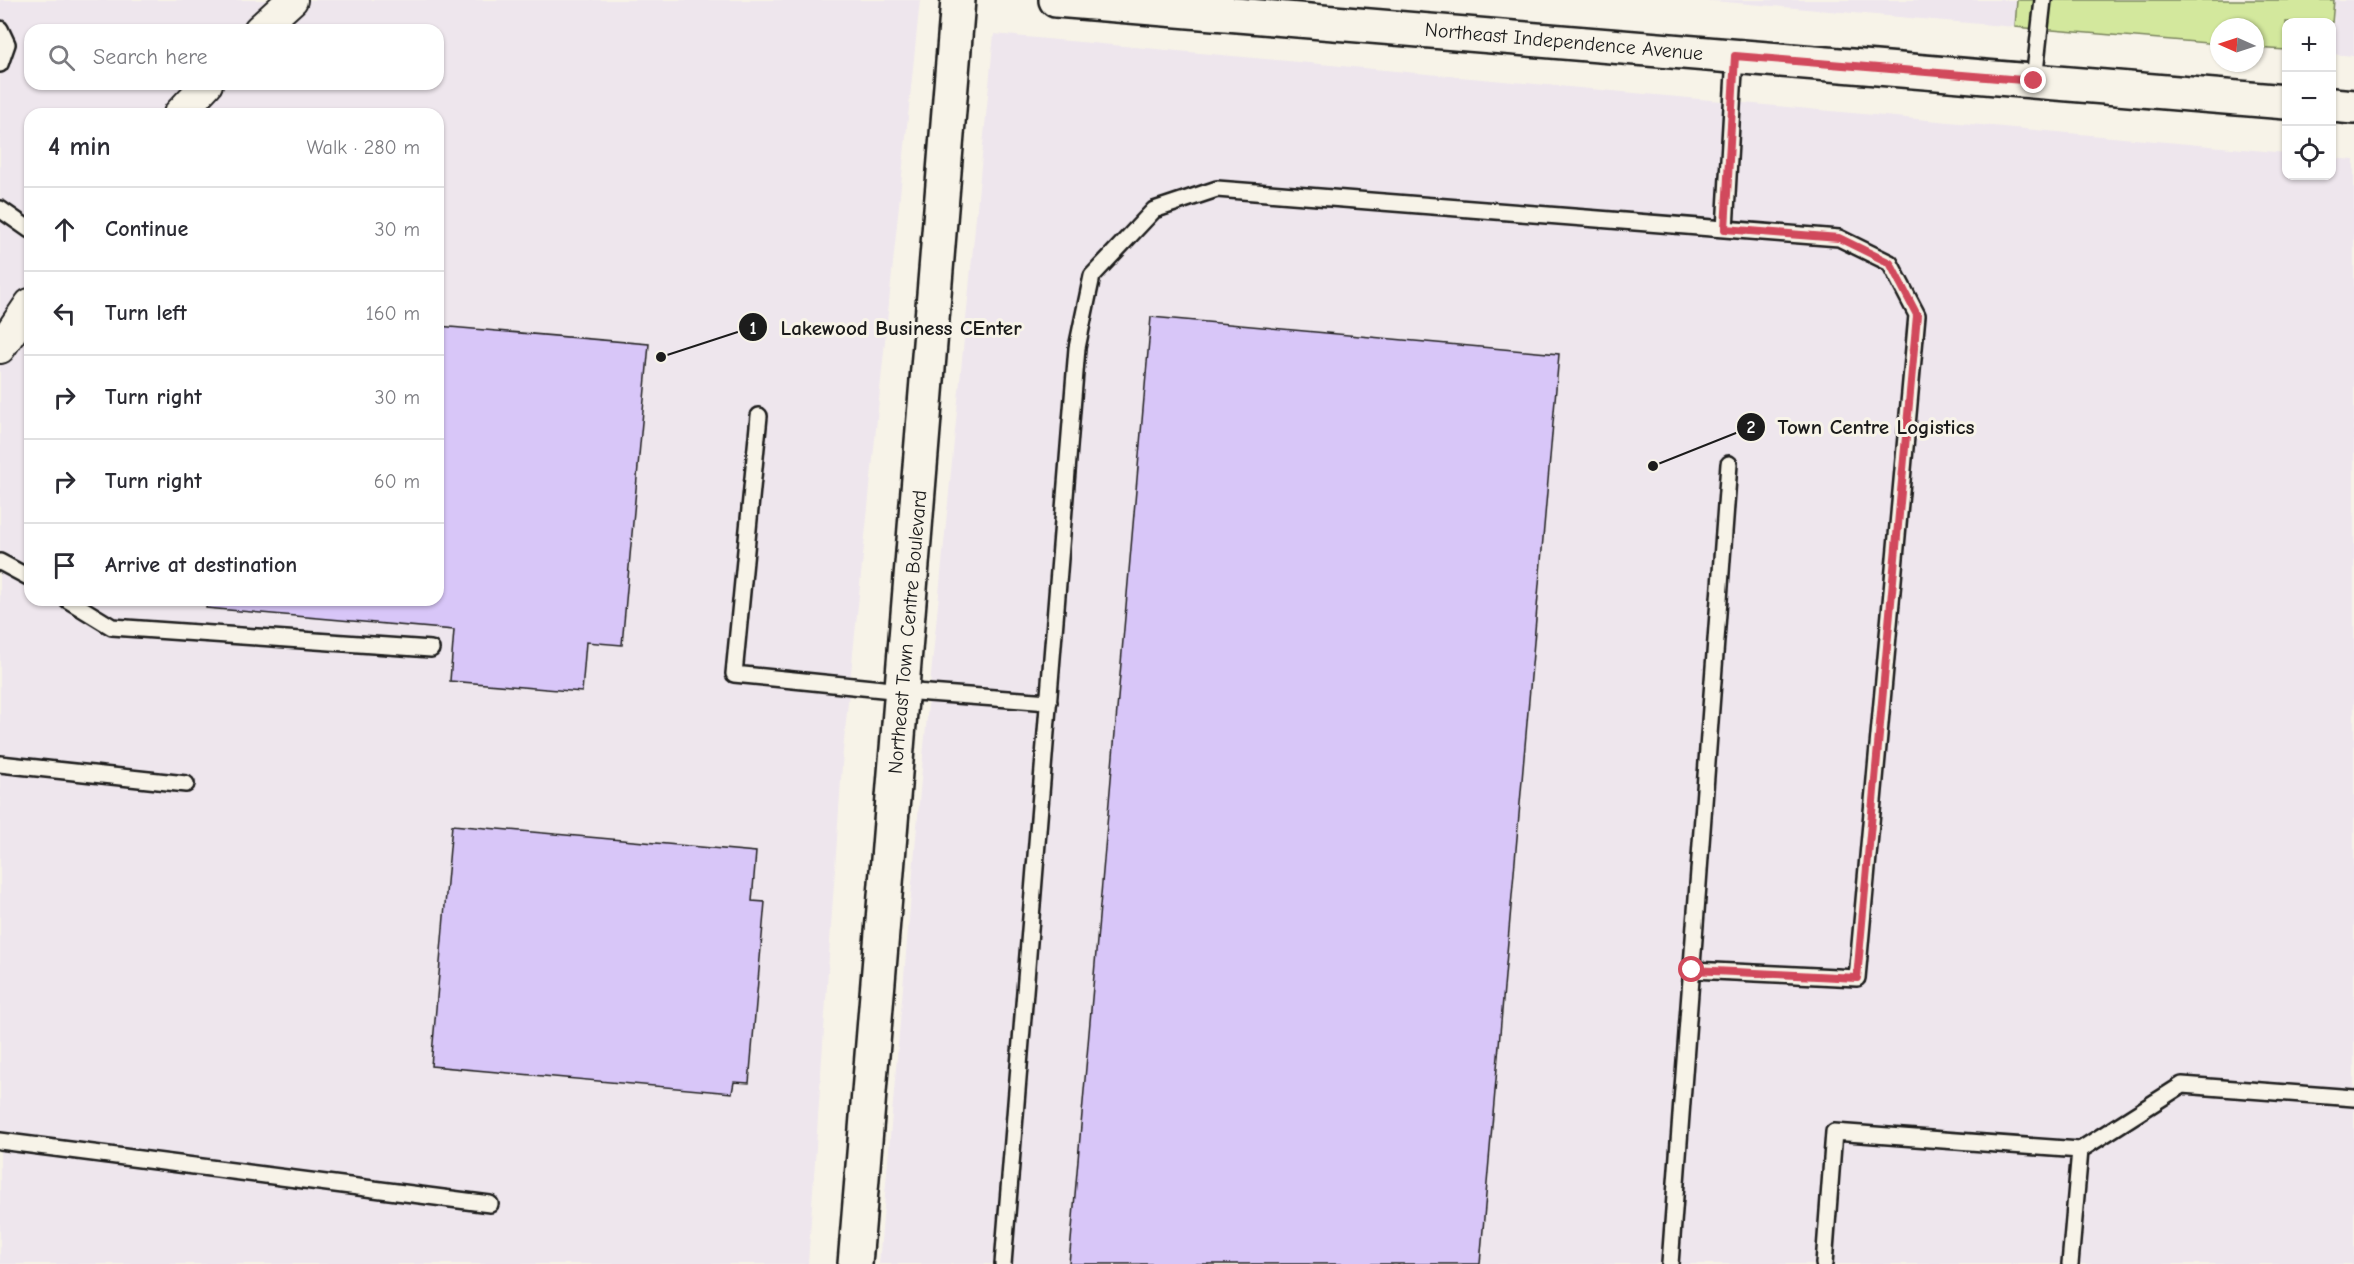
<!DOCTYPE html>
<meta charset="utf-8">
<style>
:root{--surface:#fff;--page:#f7f7f7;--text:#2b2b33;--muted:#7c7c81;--line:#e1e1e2}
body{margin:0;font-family:"Comic Neue",sans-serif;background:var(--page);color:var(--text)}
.controls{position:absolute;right:18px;top:18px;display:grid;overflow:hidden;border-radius:12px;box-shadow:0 2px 4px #0004}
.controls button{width:54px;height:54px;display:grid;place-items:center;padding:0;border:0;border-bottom:2px solid var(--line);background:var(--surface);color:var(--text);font:30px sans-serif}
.compass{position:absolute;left:2210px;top:18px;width:54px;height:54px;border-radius:50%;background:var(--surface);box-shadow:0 2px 4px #0004;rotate:273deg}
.stop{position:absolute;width:18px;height:18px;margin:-14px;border:4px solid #d1495b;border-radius:50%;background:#fff}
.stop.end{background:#d1495b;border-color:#fff;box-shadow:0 2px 6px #0008}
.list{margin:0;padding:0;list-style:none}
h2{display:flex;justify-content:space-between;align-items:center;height:78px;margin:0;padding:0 24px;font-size:26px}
h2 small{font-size:20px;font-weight:400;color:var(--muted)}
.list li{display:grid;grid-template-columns:39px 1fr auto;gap:18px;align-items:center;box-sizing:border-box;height:84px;padding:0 24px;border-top:2px solid var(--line)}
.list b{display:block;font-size:22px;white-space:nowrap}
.list em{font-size:20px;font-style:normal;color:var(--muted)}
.icon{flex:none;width:33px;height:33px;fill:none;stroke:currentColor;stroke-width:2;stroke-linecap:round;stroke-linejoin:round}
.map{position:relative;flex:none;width:2354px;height:1264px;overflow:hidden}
.search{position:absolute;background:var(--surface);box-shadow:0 2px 4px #0004;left:24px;top:24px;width:420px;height:66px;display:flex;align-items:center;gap:15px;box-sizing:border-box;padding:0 21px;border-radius:18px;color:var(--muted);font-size:22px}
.panel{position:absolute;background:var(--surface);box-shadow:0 2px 4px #0004;left:24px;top:108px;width:420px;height:498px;border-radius:18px}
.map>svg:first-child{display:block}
</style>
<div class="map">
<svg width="2354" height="1264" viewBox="0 0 2354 1264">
<rect width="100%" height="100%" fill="#f7f3e8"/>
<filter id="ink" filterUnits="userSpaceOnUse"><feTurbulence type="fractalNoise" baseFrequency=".0167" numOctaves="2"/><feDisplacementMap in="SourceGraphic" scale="12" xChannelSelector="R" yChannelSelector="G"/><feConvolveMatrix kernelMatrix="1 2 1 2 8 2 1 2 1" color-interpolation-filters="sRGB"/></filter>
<g filter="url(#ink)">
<path fill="#eee6ed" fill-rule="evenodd" d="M0,0h920l-77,751 -35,513h-808zM30,30h408v54h-408zM30,114h408v486h-408z
M1702,0h315l-2,27z
M2334,0h20v56l-22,-2z
M994,34l1292,119v23h46v-18l22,2v1104h-1475l44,-507z"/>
<path fill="#d3e89d" stroke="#78825c" stroke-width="1.5" d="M2017,0h317l-2,23 -46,-1v28l-31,-2v-21h-36v17l-204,-17z"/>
<path fill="#d8c6f8" stroke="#1c1c1c" stroke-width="1.5" d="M1151,317l408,37 -79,910h-411z
M438,326l211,18 -27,301 -36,-3 -4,50 -132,-11 4,-51 -248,-22 1,-8h231z
M452,825l304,27 -4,49 13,1 -16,181 -15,-1 -2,11 -301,-27z"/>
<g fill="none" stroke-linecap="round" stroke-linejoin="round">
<g stroke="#1c1c1c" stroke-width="20">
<path id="service" d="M0,29l7,15 -7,20
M2034,81l9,-81
M0,209l30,21
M1725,229l10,-174
M759,416l-25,258 168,17 147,11
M0,562l30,16
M68,600l44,27 319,22
M0,764l186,20
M0,1141l490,63
M2080,1150l102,-65 172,13
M1003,1264l74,-916 15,-72 62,-66 63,-21 622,49 51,25 27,52 -60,663 -165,-8
M1670,1264l59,-800
M1824,1264l10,-132 246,18 -10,114"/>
</g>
<g stroke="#1c1c1c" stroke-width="34">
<path id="minor" d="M259,30l33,-30
M179,114l28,-30
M0,348l30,-44"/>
</g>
<g stroke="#1c1c1c" stroke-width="38">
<path id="tertiary" d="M1056,0l1230,102
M2332,105l22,2
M855,1264l103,-1264"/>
</g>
<use href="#service" stroke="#f7f3e8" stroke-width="15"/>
<use href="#minor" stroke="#f7f3e8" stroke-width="30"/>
<use href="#tertiary" stroke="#f7f3e8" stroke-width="33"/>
</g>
</g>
<g fill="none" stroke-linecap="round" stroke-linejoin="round" filter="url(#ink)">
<path stroke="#d1495b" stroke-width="8" d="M1692,970l165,8 60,-663 -27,-52 -51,-25 -114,-9 10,-173 299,25"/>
</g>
<g text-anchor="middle" stroke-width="6" stroke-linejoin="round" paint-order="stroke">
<g font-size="20" fill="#1c1c1c" stroke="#f7f3e8">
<text transform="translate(1564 41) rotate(5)" y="7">Northeast Independence Avenue</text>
<text transform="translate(907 632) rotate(-85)" y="7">Northeast Town Centre Boulevard</text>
</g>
</g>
<path fill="none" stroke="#1c1c1c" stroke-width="2" d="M661 357L753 327M1653 466L1751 427"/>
<g fill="#1c1c1c" stroke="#f7f3e8" stroke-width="2">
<circle cx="661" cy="357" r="6"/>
<circle cx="1653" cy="466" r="6"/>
<circle cx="753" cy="327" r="15"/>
<circle cx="1751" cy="427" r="15"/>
</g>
<g font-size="18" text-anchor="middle" font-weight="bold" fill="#fff">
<text x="753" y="334">1</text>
<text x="1751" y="433">2</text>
</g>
<g font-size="21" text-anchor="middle" font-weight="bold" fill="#1c1c1c" stroke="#f7f3e8" stroke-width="6" stroke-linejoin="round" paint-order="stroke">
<text x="901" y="335">Lakewood Business CEnter</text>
<text x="1876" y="434">Town Centre Logistics</text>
</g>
</svg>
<div class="controls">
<button>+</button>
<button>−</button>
<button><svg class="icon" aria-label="locate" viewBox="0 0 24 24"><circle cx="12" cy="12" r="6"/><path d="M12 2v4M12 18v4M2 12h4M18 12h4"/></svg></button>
</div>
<svg class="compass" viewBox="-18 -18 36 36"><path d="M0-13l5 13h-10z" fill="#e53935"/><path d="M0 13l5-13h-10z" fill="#7c7c81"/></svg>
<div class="stop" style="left:1692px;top:970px"></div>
<div class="stop end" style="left:2034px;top:81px"></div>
<div class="search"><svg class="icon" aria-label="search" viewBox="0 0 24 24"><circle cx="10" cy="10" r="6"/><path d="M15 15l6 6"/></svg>Search here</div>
<section class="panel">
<h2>4 min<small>Walk · 280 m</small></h2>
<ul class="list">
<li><svg class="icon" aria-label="ahead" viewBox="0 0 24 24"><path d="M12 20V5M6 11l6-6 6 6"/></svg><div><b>Continue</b></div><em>30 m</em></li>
<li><svg class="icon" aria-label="left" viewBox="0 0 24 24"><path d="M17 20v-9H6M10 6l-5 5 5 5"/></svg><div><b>Turn left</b></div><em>160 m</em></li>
<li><svg class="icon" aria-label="right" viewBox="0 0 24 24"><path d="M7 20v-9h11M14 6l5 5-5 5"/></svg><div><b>Turn right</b></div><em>30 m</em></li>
<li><svg class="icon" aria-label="right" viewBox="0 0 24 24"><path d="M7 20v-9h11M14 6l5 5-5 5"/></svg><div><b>Turn right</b></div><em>60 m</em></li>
<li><svg class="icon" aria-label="arrive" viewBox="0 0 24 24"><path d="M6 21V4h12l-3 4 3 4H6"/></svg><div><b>Arrive at destination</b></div></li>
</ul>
</section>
</div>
